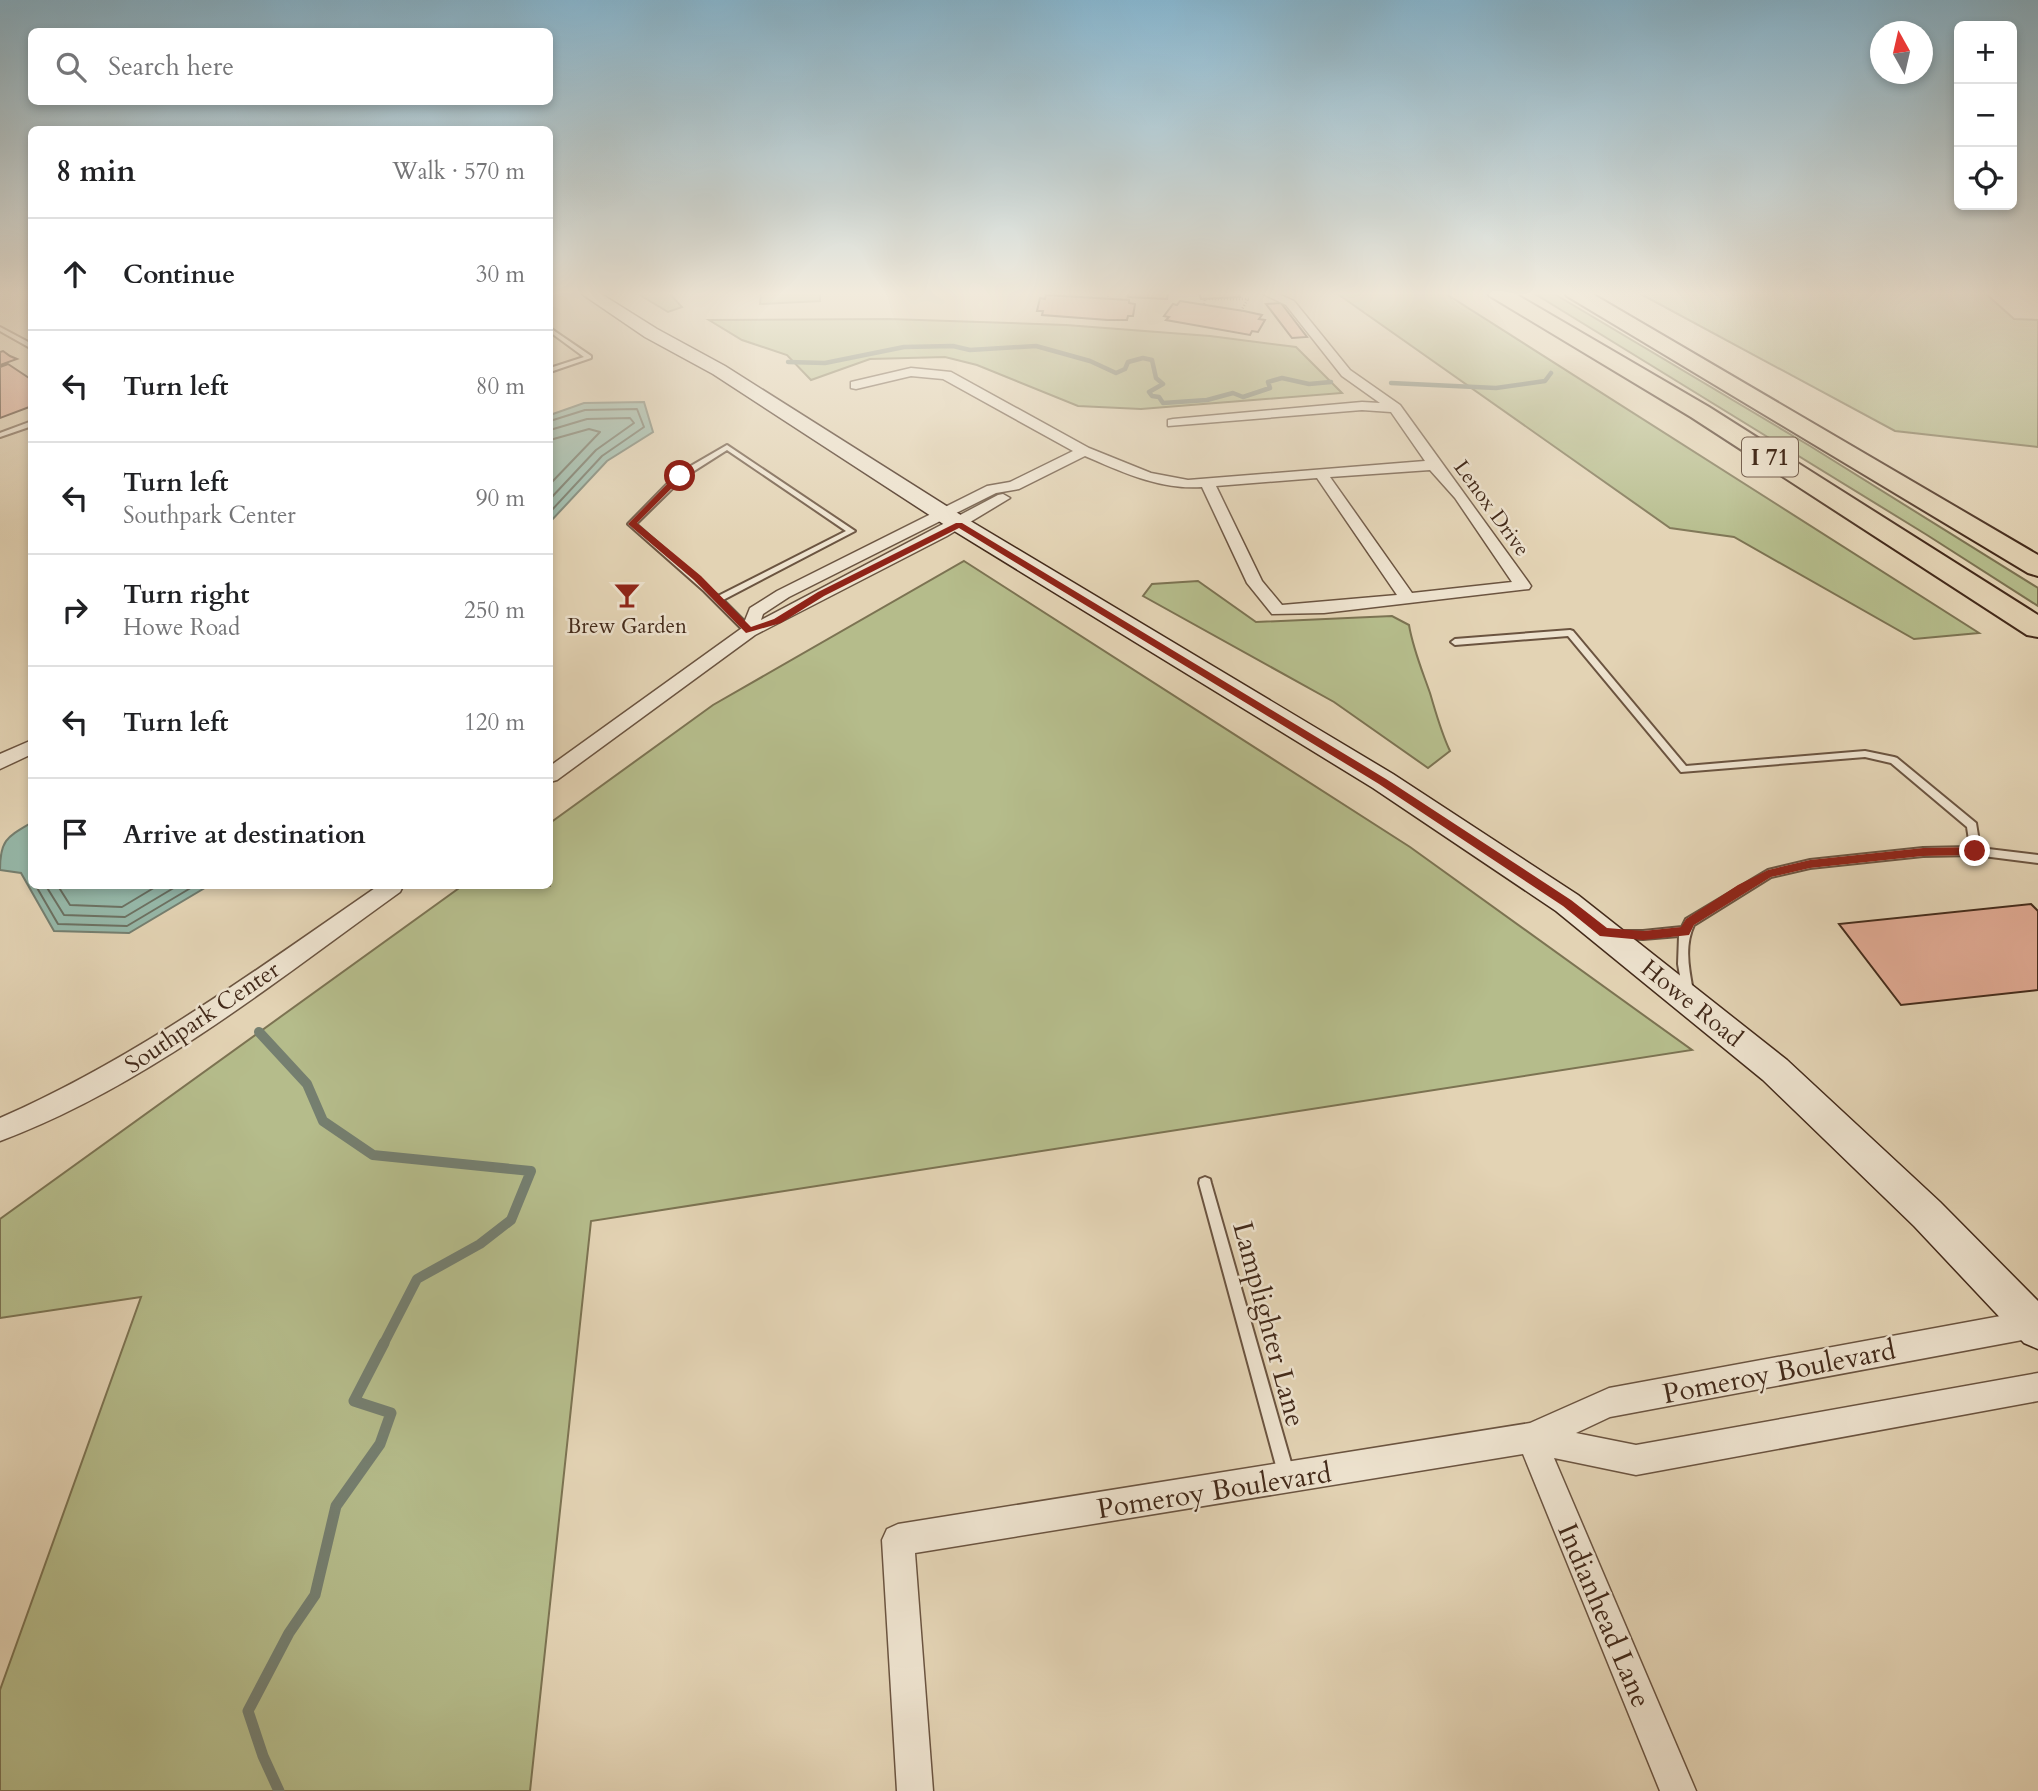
<!DOCTYPE html>
<meta charset="utf-8">
<style>
:root{--surface:#fff;--page:#f6f6f6;--text:#202124;--muted:#757577;--line:#e0e0e0}
body{margin:0;font-family:Cardo,serif;background:var(--page);color:var(--text)}
.controls{position:absolute;right:21px;top:21px;display:grid;overflow:hidden;border-radius:10px;box-shadow:0 4px 10px #0003}
.controls button{width:63px;height:63px;display:grid;place-items:center;padding:0;border:0;border-bottom:2px solid var(--line);background:var(--surface);color:var(--text);font:35px sans-serif}
.compass{position:absolute;left:1870px;top:21px;width:63px;height:63px;border-radius:50%;background:var(--surface);box-shadow:0 4px 10px #0003;rotate:352deg}
.stop{position:absolute;width:21px;height:21px;margin:-16px;border:5px solid #8f2418;border-radius:50%;background:#fff}
.stop.end{background:#8f2418;border-color:#fff;box-shadow:0 2px 7px #0008}
.list{margin:0;padding:0;list-style:none}
h2{display:flex;justify-content:space-between;align-items:center;height:91px;margin:0;padding:0 28px;font-size:30px}
h2 small{font-size:23px;font-weight:400;color:var(--muted)}
.list li{display:grid;grid-template-columns:46px 1fr auto;gap:21px;align-items:center;box-sizing:border-box;height:112px;padding:0 28px;border-top:2px solid var(--line)}
.list b{display:block;font-size:26px;white-space:nowrap}
.list p{margin:0;font-size:23px;white-space:nowrap;color:var(--muted)}
.list em{font-size:23px;font-style:normal;color:var(--muted)}
.icon{flex:none;width:38px;height:38px;fill:none;stroke:currentColor;stroke-width:2;stroke-linecap:round;stroke-linejoin:round}
.map{position:relative;flex:none;width:2038px;height:1791px;overflow:hidden}
.search{position:absolute;background:var(--surface);box-shadow:0 4px 10px #0003;left:28px;top:28px;width:525px;height:77px;display:flex;align-items:center;gap:18px;box-sizing:border-box;padding:0 24px;border-radius:10px;color:var(--muted);font-size:26px}
.panel{position:absolute;background:var(--surface);box-shadow:0 4px 10px #0003;left:28px;top:126px;width:525px;height:763px;border-radius:10px}
.map>svg:first-child{display:block}
</style>
<div class="map">
<svg width="2038" height="1791" viewBox="0 0 2038 1791">
<rect width="100%" height="100%" fill="#e3d3b4"/>
<filter id="stains"><feTurbulence type="fractalNoise" baseFrequency=".00286" numOctaves="4"/><feColorMatrix values="0 0 0 0 .2 0 0 0 0 .09 0 0 0 0 .02 0 0 0 .5 -.17"/></filter>
<radialGradient id="worn" r=".72"><stop offset=".6" stop-color="#630" stop-opacity="0"/><stop offset="1" stop-color="#630" stop-opacity=".3"/></radialGradient>
<path fill="#b5bc8b" stroke="#7c7352" stroke-width="2" d="M635,292h33l14,15 -14,5z
M761,292h59v9l-60,3z
M1335,292h108l536,341 -65,6 -180,-102 -64,-9z
M1532,292h19l259,154 228,142v18l-111,-71z
M1637,292h347l30,27 24,1v127l-143,-16z
M889,319l177,6 144,11 86,11 46,46 -201,16 -63,-3 -101,-41 -32,-8 -75,2 -59,21 -24,-25 -45,-15 -33,-20z
M964,561l446,286 282,203 -1101,171 -61,570h-530v-101l141,-393 -141,21v-99l462,-333h88v-63l163,-118z
M1198,581l58,41 136,-6 17,9c4,24 13,45 21,68 6,20 11,39 20,58l-22,17 -94,-66 -191,-106 9,-12z"/>
<path fill="#96b8a9" stroke="#757f70" stroke-width="2" d="M644,402l9,30 -46,29 -57,61v-107l34,-12z
M31,823l1,63h176l-79,47 -75,-2 -33,-58 -21,-3c0,-30 7,-33 31,-47z"/>
<g fill="none" stroke-linecap="round" stroke-linejoin="round">
<path stroke="#6c7162" stroke-width="2" d="M550,421l35,-11 52,-1 7,18 -42,29 -52,56
M550,430l37,-11 43,-1 4,5 -38,27 -46,49
M550,440l39,-11 11,3 -50,52
M36,886l22,38 69,2 67,-40
M46,886l18,29 61,2 52,-31
M58,886l12,19 52,2 35,-21"/>
<path stroke="#757f70" stroke-width="4.5" d="M788,362l37,1 79,-16 49,-1 17,4 66,-4 54,15 26,12 9,-4 3,-7 15,-4 9,2 4,18 7,6 -14,8 3,4 7,1 4,6 44,-3 26,-7 10,4 27,-9 -2,-6 14,-4 27,6 22,-2
M1391,383l105,5 49,-7 6,-8"/>
<path stroke="#757f70" stroke-width="10" d="M259,1032l48,52 16,37 50,34 158,16 -20,49 -31,24 -63,35 -34,66"/>
<path stroke="#757f70" stroke-width="11" d="M279,1791l-16,-35 -15,-45 41,-78 26,-38 21,-89 44,-62 11,-31 -37,-12 30,-58"/>
</g>
<path fill="#e2ab95" stroke="#432a1a" stroke-width="2" d="M1128,292h40l-1,7 -39,-2z
M1199,292h39l2,5 -39,2z
M1046,295l83,5v3l6,1 -2,12h-5l-1,4h-19l-66,-5 1,-4h-6l3,-13 5,1z
M1180,301l64,10 18,4 -3,4 6,1 -7,12 -6,-1 -2,4 -84,-15 3,-3 -5,-1 9,-12 4,1z
M1281,303l26,34 -15,1 -26,-34z
M3,351l7,5 7,3 -17,6v-13z
M8,364l24,16v26l-32,12v-51z
M2031,904l7,7v79l-137,15 -62,-81z"/>
<g fill="none" stroke-linecap="round" stroke-linejoin="round">
<g stroke="#6b5440" stroke-width="4">
<path id="lane" d="M0,327l32,17v5l-32,-18z
M550,328l41,28v2l-41,14v-4l34,-11 -34,-25z
M32,421v5l-32,11v-4z
M727,445l128,86 -132,69 29,29 1,2 -4,3 -3,-1 -42,-42 -76,-67 49,-50zM727,450l119,81 -128,65 -82,-72 47,-46z
M1570,630l3,1 113,135 179,-15 29,6 3,1 79,65 4,25 58,7v8l-63,-8 -52,1 -113,12 -39,9 -77,48c-10,21 -5,44 -1,66l-2,3 -4,2 -4,-2 -5,-30 1,-28 -36,3 -29,-1 -4,-1 -1,-3 1,-3h33l39,-4 4,-8 82,-49 42,-10 113,-12 47,-1 -3,-20 -76,-64 -26,-6 -184,15 -113,-136 -113,9 -4,-3 4,-3z
M1205,1177l5,2 1,4 83,290 -3,5 -5,3 -5,-3 -3,-5 -79,-290 1,-4z"/>
</g>
<g stroke="#6b5440" stroke-width="3">
<path id="street" d="M1259,292h15l20,9 56,69 50,35 129,178 2,3 -2,3 -205,24 -52,1 -25,-31 -45,-96c-42,3 -80,-15 -117,-31l-66,33 -23,4 -207,104 -26,17 -2,6 237,-125 5,-1 7,4 -63,38 -192,99 -198,145 -7,2v-16l192,-138 8,-20 27,-17 210,-105 23,-4 63,-31 -130,-72 -32,-3 -55,13 -5,-1v-6l60,-14 40,4 138,76 62,25 37,7 237,-19 -34,-49 -29,-2 -194,16v-6l5,-1 189,-17 18,1 -38,-27 -56,-71zM1430,470l25,28 57,84 -100,11 -82,-116zM1317,478l80,117 -115,10 -20,-24 -46,-95z
M32,740v14l-32,15v-15z
M378,886h25l-3,6c-126,90 -253,194 -400,249v-23c137,-60 256,-148 378,-232z
M2033,1310l5,2v24l-5,2 -423,79 -34,16 60,12 402,-72v28l-402,74 -82,-17 142,333h-36l-137,-337 -608,99 18,238h-36l-15,-251 5,-11 11,-5 632,-101 79,-35z"/>
</g>
<g stroke="#432a1a" stroke-width="3">
<path id="secondary" d="M579,292h19l59,37 68,37 242,153 426,255 185,121 209,165 153,142 98,99v48l-14,-6 -110,-117 -151,-146 -207,-169 -183,-123 -422,-259 -238,-155 -68,-37z"/>
</g>
<g stroke="#432a1a" stroke-width="4">
<path id="highway" d="M1487,292h25l197,115 329,208v22l-11,-2 -336,-218 -201,-121z
M1564,292h25l449,263v21l-10,-3 -461,-277z"/>
</g>
<path stroke="#432a1a" stroke-width="2.5" stroke-dasharray="1 2" stroke-linecap="butt" d="M1168,292h11
M1071,295l2,-3
M1108,297l1,-5
M1204,304l1,-5h44
M1241,311l7,-12"/>
<use href="#lane" fill="#ede2ce" fill-rule="evenodd"/>
<use href="#street" fill="#ede2ce" fill-rule="evenodd"/>
<use href="#secondary" fill="#ede2ce" fill-rule="evenodd"/>
<use href="#highway" fill="#e3d3b4" fill-rule="evenodd"/>
</g>
<linearGradient id="sky" x2="0" y2="1"><stop stop-color="#87b6cf"/><stop offset="0.54" stop-color="#f2ebdd"/><stop offset="1" stop-color="#f2ebdd" stop-opacity="0"/></linearGradient>
<rect width="2038" height="543" fill="url(#sky)"/>
<path fill="#8f2418" d="M677,474l7,2 -47,47 64,53 50,51 23,-8 44,-27 138,-69h6l424,256 185,121 36,28 36,3 38,-4 5,-8 52,-34 30,-15 42,-10 113,-12 52,-1 5,4 -5,4 -52,1 -113,12 -39,9 -77,48 -5,10 -46,5 -43,-4 -37,-30 -184,-122 -420,-256 -135,68 -43,27 -35,10 -52,-53 -66,-56z"/>
<defs>
<g id="bar-bare" transform="scale(2.1)"><path d="M-6-5H6L.8 .8V4.5H3.5V6h-7V4.5H-.8V.8Z" fill="#8f2418" stroke="#ede2ce" stroke-width="2.5" paint-order="stroke"/></g>
</defs>
<g fill-rule="evenodd">
<use href="#bar-bare" x="627" y="595"/>
</g>
<g text-anchor="middle" stroke-width="5" stroke-linejoin="round" paint-order="stroke">
<g font-size="21" fill="#432a1a" stroke="#ede2ce">
<text transform="translate(1492 508) rotate(54)" y="7">Lenox Drive</text>
</g>
<g font-size="21" fill="#432a1a" stroke="#ede2ce">
<text x="627" y="633">Brew Garden</text>
</g>
<rect fill="#ede2ce" stroke="#766150" stroke-width="2" x="1742" y="437.5" width="56" height="39" rx="5"/>
<g font-size="23" font-weight="bold" fill="#432a1a">
<text x="1770" y="465">I 71</text>
</g>
<g font-size="24" fill="#432a1a" stroke="#ede2ce">
<text transform="translate(1692 1003) rotate(39)" y="8">Howe Road</text>
<text transform="translate(202 1017) rotate(-34)" y="8">Southpark Center</text>
</g>
<g font-size="28" fill="#432a1a" stroke="#ede2ce">
<text transform="translate(1270 1324) rotate(75)" y="10">Lamplighter Lane</text>
<text transform="translate(1779 1371) rotate(-11)" y="10">Pomeroy Boulevard</text>
<text transform="translate(1214 1490) rotate(-9)" y="10">Pomeroy Boulevard</text>
<text transform="translate(1605 1615) rotate(67)" y="10">Indianhead Lane</text>
</g>
</g>
<rect width="100%" height="100%" filter="url(#stains)"/>
<rect width="100%" height="100%" fill="url(#worn)"/>
</svg>
<div class="controls">
<button>+</button>
<button>−</button>
<button><svg class="icon" aria-label="locate" viewBox="0 0 24 24"><circle cx="12" cy="12" r="6"/><path d="M12 2v4M12 18v4M2 12h4M18 12h4"/></svg></button>
</div>
<svg class="compass" viewBox="-18 -18 36 36"><path d="M0-13l5 13h-10z" fill="#e53935"/><path d="M0 13l5-13h-10z" fill="#757577"/></svg>
<div class="stop" style="left:680px;top:476px"></div>
<div class="stop end" style="left:1975px;top:851px"></div>
<div class="search"><svg class="icon" aria-label="search" viewBox="0 0 24 24"><circle cx="10" cy="10" r="6"/><path d="M15 15l6 6"/></svg>Search here</div>
<section class="panel">
<h2>8 min<small>Walk · 570 m</small></h2>
<ul class="list">
<li><svg class="icon" aria-label="ahead" viewBox="0 0 24 24"><path d="M12 20V5M6 11l6-6 6 6"/></svg><div><b>Continue</b></div><em>30 m</em></li>
<li><svg class="icon" aria-label="left" viewBox="0 0 24 24"><path d="M17 20v-9H6M10 6l-5 5 5 5"/></svg><div><b>Turn left</b></div><em>80 m</em></li>
<li><svg class="icon" aria-label="left" viewBox="0 0 24 24"><path d="M17 20v-9H6M10 6l-5 5 5 5"/></svg><div><b>Turn left</b><p>Southpark Center</p></div><em>90 m</em></li>
<li><svg class="icon" aria-label="right" viewBox="0 0 24 24"><path d="M7 20v-9h11M14 6l5 5-5 5"/></svg><div><b>Turn right</b><p>Howe Road</p></div><em>250 m</em></li>
<li><svg class="icon" aria-label="left" viewBox="0 0 24 24"><path d="M17 20v-9H6M10 6l-5 5 5 5"/></svg><div><b>Turn left</b></div><em>120 m</em></li>
<li><svg class="icon" aria-label="arrive" viewBox="0 0 24 24"><path d="M6 21V4h12l-3 4 3 4H6"/></svg><div><b>Arrive at destination</b></div></li>
</ul>
</section>
</div>
